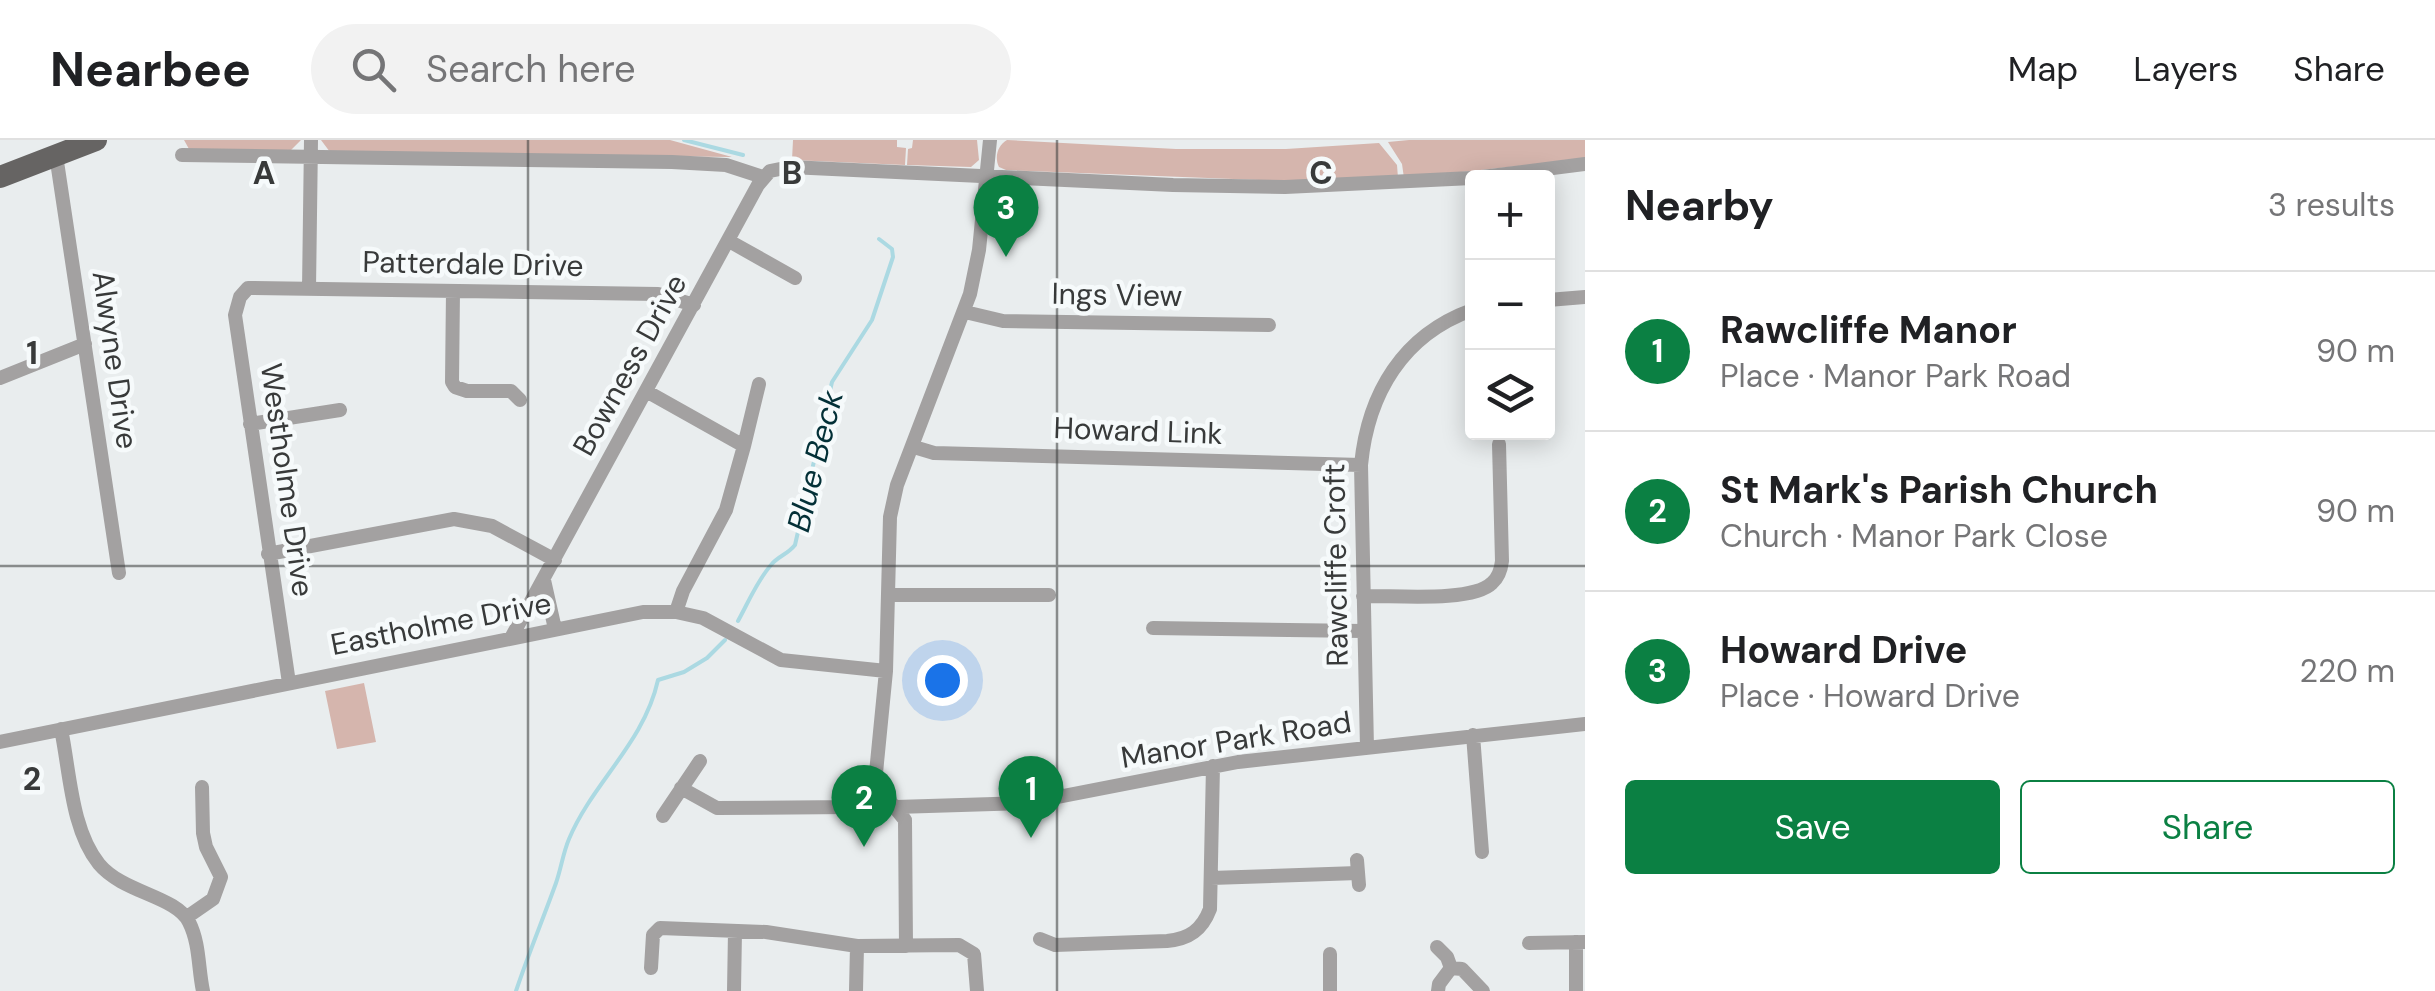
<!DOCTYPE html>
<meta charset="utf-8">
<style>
:root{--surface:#fff;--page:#f2f2f2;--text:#202124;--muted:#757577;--line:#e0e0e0;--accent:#0b8043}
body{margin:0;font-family:"DM Sans",sans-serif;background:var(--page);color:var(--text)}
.controls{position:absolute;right:30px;top:30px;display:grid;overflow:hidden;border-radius:10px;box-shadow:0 5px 25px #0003}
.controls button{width:90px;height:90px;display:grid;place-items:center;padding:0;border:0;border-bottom:2px solid var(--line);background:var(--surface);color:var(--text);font:50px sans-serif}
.you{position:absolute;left:942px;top:540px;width:35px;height:35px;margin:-25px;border:8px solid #fff;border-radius:50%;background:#1a73e8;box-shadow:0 0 0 15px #1a73e833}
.badge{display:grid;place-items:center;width:65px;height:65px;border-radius:50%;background:var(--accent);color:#fff;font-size:32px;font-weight:700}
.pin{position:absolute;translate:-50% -82px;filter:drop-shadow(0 2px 5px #0008)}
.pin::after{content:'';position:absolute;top:52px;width:35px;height:30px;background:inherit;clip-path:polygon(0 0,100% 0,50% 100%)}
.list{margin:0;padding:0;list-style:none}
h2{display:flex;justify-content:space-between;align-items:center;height:130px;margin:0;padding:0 40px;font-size:42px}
h2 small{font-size:32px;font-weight:400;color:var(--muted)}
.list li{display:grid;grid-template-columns:65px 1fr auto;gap:30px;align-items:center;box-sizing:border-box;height:160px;padding:0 40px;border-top:2px solid var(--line)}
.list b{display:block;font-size:38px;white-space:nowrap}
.list p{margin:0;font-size:32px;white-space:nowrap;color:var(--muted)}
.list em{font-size:32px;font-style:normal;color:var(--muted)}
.actions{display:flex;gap:20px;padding:30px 40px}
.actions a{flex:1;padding:22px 0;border:2px solid var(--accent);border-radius:10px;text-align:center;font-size:35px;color:var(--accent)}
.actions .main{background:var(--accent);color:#fff}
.icon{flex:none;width:55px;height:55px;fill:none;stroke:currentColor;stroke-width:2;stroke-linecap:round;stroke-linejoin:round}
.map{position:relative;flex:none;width:1585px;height:851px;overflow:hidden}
header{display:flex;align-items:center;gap:60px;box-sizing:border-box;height:140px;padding:0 50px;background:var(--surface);border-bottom:2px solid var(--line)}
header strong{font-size:48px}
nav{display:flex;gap:55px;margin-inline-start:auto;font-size:35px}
.search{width:700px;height:90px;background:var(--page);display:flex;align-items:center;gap:25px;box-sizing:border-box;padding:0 35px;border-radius:55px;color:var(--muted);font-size:38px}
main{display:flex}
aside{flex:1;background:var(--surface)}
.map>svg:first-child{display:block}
</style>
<header>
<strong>Nearbee</strong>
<div class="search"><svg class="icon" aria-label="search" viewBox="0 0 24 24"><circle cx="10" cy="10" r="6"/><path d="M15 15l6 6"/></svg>Search here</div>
<nav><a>Map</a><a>Layers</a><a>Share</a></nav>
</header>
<main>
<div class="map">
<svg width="1585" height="851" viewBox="0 0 1585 851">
<rect width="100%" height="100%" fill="#e9edee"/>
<path fill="#d5b5ad" d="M184,0h117l-11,11 -101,-2z
M321,0h349l62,17 -402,-5z
M793,0h104v7l9,1 -1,17 -113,-5z
M913,0h64l2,20 -8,7 -64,-2 1,-16 4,-1z
M1007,0l169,9h110l93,-6 18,22 1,13 -113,3 -279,-11 -7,-3c-5,-10 -1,-22 8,-27z
M1409,0h176v19l-181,19 -2,-14 -14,-22z
M364,543l12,59 -39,7 -12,-58z"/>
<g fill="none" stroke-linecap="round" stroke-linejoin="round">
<path stroke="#abd9e2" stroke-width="4" d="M684,0l59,15
M738,481c10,-18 19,-40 33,-56 7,-9 16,-10 24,-20l37,-163 40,-62 21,-63 -1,-8 -13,-10
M516,851c12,-36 27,-72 40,-108 5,-14 7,-30 13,-44 24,-57 75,-96 89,-159l26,-8 23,-14 18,-18"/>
<path stroke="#a3a1a1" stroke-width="14" d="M56,15l63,418
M182,15l490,7 54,3 37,12
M1474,38l111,-14
M729,101l66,37
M309,149l2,-149
M453,151l-1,91 3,5 12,4h44l9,9
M1548,160l37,-3
M965,172l38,9 266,4
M0,238l85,-34
M646,251l98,55 -18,64 -43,81 -7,21
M250,284l90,-14
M744,306l15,-62
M914,307l20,6 427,12
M268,414l186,-35 38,7 63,34
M544,440l11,49
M888,455h161
M1363,456c29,-1 109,7 129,-13 7,-6 9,-13 10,-22l-3,-117
M1153,488l210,3
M511,498l247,-453 12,-14 20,-4 383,18 112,2 187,-9
M289,543l-54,-368 5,-18 8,-9 410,6 36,11
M61,589c9,43 10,100 38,135 24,29 77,32 90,58 11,22 9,46 14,69
M1473,595l9,117
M0,602l643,-130h33l27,6 78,42 105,11
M1367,608l-6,-283c7,-72 42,-130 111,-155
M681,648l36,20 133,-1 18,-5 12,-9
M896,667l131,-4 211,-41 347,-38
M663,676l37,-55
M1357,720l2,25
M1211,738l147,-5
M187,777l26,-18 8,-22 -15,-30 -3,-14 -1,-46
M1040,799l15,6 112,-4c22,-2 35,-11 43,-32l3,-143
M1529,803l56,-1
M906,806l-1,-126 -30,-37 11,-112 4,-154 7,-32 73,-191 9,-44 11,-110
M1437,807l10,10 4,11
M651,828l2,-33 7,-7 106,4 91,14 102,-1 15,9 3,37
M734,851l1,-60
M856,851l1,-45
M1330,851v-37
M1438,851l1,-7 12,-16 11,1 21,22
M1576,851v-49"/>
<path stroke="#666463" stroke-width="22" d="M0,37l96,-37"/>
</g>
<path fill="none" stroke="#383a3a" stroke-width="2.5" stroke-opacity="0.55" d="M528,0v851M1057,0v851M0,426h1585"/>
<g text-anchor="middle" stroke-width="9" stroke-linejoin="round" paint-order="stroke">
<g font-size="30" fill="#383a3a" stroke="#f6fafb">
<text transform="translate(473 124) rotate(1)" y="10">Patterdale Drive</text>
<text transform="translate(1117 155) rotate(1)" y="10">Ings View</text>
<text transform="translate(115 220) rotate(82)" y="10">Alwyne Drive</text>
<text transform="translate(630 225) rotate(-61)" y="10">Bowness Drive</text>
<text transform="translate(1138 291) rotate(2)" y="10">Howard Link</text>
<text transform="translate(287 340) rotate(82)" y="10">Westholme Drive</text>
<text transform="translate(1336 425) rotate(-91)" y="10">Rawcliffe Croft</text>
<text transform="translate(441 484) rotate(-11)" y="10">Eastholme Drive</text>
<text transform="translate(1236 600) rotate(-9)" y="10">Manor Park Road</text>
</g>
<g font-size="32" font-style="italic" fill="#033037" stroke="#f6fafb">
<text transform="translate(815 321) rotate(-76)" y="11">Blue Beck</text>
</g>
</g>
<g font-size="32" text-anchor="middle" font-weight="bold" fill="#383a3a" stroke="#f6fafb" stroke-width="9" stroke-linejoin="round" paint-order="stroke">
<text x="264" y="44">A</text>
<text x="792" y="44">B</text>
<text x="1321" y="44">C</text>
<text x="32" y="224">1</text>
<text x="32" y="650">2</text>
</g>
</svg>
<div class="controls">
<button>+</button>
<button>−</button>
<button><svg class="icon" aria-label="layers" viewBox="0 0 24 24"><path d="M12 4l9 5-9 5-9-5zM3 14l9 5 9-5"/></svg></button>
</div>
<div class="you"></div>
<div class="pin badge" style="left:1031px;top:698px">1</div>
<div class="pin badge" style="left:864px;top:707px">2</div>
<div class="pin badge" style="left:1006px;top:117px">3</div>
</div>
<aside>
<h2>Nearby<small>3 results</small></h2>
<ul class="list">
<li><span class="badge">1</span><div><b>Rawcliffe Manor</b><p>Place · Manor Park Road</p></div><em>90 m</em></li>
<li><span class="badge">2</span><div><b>St Mark's Parish Church</b><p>Church · Manor Park Close</p></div><em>90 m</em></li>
<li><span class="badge">3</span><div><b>Howard Drive</b><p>Place · Howard Drive</p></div><em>220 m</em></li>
</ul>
<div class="actions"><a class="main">Save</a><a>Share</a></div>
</aside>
</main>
